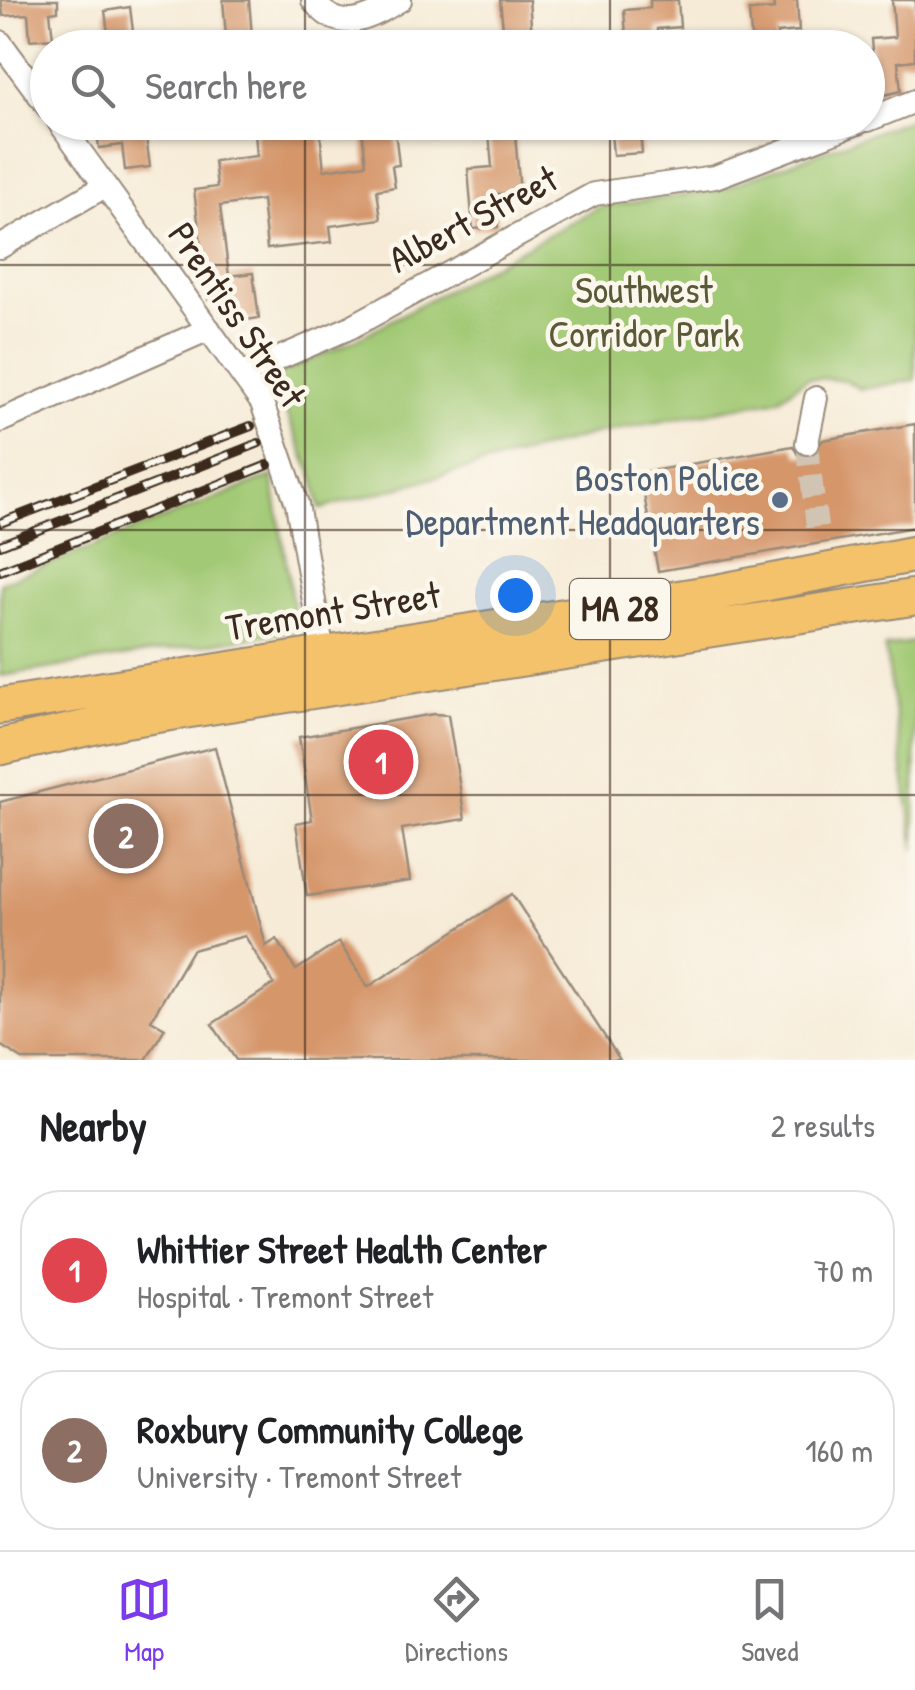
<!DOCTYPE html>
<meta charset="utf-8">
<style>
:root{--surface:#fff;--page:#f6f6f6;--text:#202124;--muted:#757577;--line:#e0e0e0;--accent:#7c3aed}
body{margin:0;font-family:"Patrick Hand",sans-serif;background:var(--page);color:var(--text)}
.you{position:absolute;left:515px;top:595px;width:35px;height:35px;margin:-25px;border:8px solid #fff;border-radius:50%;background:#1a73e8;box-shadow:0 0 0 15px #1a73e833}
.badge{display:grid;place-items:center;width:65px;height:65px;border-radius:50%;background:var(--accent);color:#fff;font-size:32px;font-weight:700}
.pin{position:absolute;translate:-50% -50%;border:5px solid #fff;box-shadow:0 2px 10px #0006}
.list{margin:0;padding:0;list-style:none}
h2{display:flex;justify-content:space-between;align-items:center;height:130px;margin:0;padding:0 40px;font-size:42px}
h2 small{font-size:32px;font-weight:400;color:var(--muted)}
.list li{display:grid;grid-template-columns:65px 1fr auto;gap:30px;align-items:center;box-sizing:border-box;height:160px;margin:0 20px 20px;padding:0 20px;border:2px solid var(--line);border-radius:40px}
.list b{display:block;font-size:38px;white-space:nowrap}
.list p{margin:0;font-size:32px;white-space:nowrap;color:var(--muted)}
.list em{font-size:32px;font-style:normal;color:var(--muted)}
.icon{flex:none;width:55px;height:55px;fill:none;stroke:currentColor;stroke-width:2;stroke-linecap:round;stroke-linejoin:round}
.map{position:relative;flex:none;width:915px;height:1060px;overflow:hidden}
.search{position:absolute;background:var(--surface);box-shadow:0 2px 8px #0004;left:30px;right:30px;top:30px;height:110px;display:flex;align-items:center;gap:25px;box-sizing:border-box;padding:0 35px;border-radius:55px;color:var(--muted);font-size:38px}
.sheet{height:490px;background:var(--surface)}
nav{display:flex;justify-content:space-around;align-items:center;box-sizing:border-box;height:140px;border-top:2px solid var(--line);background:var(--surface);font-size:28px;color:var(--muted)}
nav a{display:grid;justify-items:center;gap:5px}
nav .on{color:var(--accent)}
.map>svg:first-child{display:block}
</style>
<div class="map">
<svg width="915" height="1060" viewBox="0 0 915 1060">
<rect width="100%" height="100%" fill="#fbf7ec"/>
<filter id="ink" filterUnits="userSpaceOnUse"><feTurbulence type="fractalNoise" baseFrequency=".01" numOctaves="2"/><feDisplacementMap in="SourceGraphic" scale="20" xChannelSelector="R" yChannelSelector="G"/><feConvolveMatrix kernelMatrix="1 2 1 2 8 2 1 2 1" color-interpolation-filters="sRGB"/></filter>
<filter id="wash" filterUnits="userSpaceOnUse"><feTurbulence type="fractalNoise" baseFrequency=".0048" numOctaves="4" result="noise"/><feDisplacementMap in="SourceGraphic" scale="40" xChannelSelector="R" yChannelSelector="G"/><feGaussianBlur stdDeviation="2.25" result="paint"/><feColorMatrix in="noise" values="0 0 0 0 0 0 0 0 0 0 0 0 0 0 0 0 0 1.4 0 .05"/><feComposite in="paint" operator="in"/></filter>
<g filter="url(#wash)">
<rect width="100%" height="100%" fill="#f6ebd7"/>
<path fill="#a2c974" stroke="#6e7a49" stroke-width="2.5" d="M915,117v263l-55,9 -15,-9 -38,-2 -29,21 -183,35 -275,75 -5,-28 -44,-103 84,-38 244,-133 119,-17z
M272,476l25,154 -297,46v-93z
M915,642v208l-30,-203z"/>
<g id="blocks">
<path fill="#d5966b" d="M1,0h57v11l-8,1 3,26 -23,2 -2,-26 -25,2z
M223,0h26l4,48h-26z
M500,0h29l4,48h-28z
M650,0h28l2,27 -23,2 1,19h-31l-3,-38 26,-2z
M773,0h24l2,31 -22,2 1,15h-26l-3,-37 25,-2z
M892,0h23v60l-17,2 3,29 -25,6 -5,-58 24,-2z
M130,7l5,41h-25l-5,-37z
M96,122h48l6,45 -25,3 -3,-25 -23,3z
M254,122h65l5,48 42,-6 -5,-42h33l5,43 -7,1 3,21 -18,3 4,29 -51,7 2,16 -65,7 -5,-49 -42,6 9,70 24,-3 6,45 -25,4 -3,-26 -23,3 -14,-109 23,-3 -3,-26 43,-5z
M488,122h26l6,71 -25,1 3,33 -25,2 -5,-60 24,-2z
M610,122h29l3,31 -29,2z
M915,424v103l-257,44 -18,-98 153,-27 5,9 13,2 12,-17z
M434,714l14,1 17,104 -63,10 8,52 -103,15 -11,-73 16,-3 -13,-83z
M215,747l51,199 11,-7 19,31 43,-28 29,45 144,-93 108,166h-384l-24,-36 62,-40 -29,-48 -53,14 -41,70 14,8 -19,32h-122l-24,-15v-243z"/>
</g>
</g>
<g filter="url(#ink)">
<use href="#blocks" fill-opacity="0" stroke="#988a7a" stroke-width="2.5"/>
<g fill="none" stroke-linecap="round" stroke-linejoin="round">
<path stroke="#d1c4b2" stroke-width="22" stroke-dasharray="22 11" stroke-linecap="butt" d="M807,443l10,84"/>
<g stroke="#988a7a" stroke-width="26">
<path id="street" d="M313,0c26,36 56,19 87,0
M0,42l48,65
M868,120l47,-19
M59,122l203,281 35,101 28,160
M0,247l105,-61
M243,374l106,-46 245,-134 121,-17 145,-55
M0,421l209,-92
M807,443l9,-45"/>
</g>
<g stroke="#988a7a" stroke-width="39">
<path id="primary" d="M0,706l719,-114 196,-38
M0,747l123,-27 792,-123"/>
</g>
<use href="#street" stroke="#fff" stroke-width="22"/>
<use href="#primary" stroke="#f4c26a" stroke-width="35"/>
<g stroke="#3b2a1e" stroke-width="10">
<path id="rail" d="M0,523l251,-97
M0,545l259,-102
M0,571l268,-106"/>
</g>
<use href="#rail" stroke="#fbf7ec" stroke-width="6" stroke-dasharray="19" stroke-linecap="butt"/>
</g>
</g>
<path fill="none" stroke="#3b2a1e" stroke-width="2.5" stroke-opacity="0.55" d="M305,0v48M610,0v48M305,122v938M610,122v938M0,265h915M0,530h915M0,795h915"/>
<circle fill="#5c6f8a" stroke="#fbf7ec" stroke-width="4" cx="780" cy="500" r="10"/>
<g text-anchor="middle" stroke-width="9" stroke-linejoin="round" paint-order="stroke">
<rect fill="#fbf7ec" stroke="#75685c" stroke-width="2.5" x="570" y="579" width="100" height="60" rx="8"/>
<g font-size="35" font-weight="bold" fill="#3b2a1e">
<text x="620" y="621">MA 28</text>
</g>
<g font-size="38" fill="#3b2a1e" stroke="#fbf7ec">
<text transform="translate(473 219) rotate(-28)" y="13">Albert Street</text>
<text transform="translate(237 315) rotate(56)" y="13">Prentiss Street</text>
<text transform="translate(333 611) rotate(-9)" y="13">Tremont Street</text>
</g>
<g font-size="38" fill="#5a5a38" stroke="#fbf7ec">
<text x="644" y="303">Southwest<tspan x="644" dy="44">Corridor Park</tspan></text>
</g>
<g font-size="38" fill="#4e5e75" stroke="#fbf7ec" text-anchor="end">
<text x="760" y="491">Boston Police<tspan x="760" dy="44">Department Headquarters</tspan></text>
</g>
</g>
</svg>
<div class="you"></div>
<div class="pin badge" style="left:381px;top:762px;background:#e0444e">1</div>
<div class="pin badge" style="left:126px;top:836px;background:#8d6e63">2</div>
<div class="search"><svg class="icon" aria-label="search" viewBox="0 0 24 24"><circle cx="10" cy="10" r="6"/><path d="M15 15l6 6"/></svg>Search here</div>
</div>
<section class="sheet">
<h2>Nearby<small>2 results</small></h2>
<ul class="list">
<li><span class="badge" style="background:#e0444e">1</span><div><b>Whittier Street Health Center</b><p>Hospital · Tremont Street</p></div><em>70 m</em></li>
<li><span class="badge" style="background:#8d6e63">2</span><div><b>Roxbury Community College</b><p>University · Tremont Street</p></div><em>160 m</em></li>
</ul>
</section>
<nav>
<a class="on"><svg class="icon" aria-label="map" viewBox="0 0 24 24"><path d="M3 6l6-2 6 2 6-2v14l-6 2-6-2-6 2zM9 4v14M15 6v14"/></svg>Map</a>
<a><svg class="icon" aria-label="directions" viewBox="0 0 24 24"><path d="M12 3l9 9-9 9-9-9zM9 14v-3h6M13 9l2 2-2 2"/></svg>Directions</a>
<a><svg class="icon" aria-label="saved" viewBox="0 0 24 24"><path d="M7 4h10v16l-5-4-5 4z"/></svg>Saved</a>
</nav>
